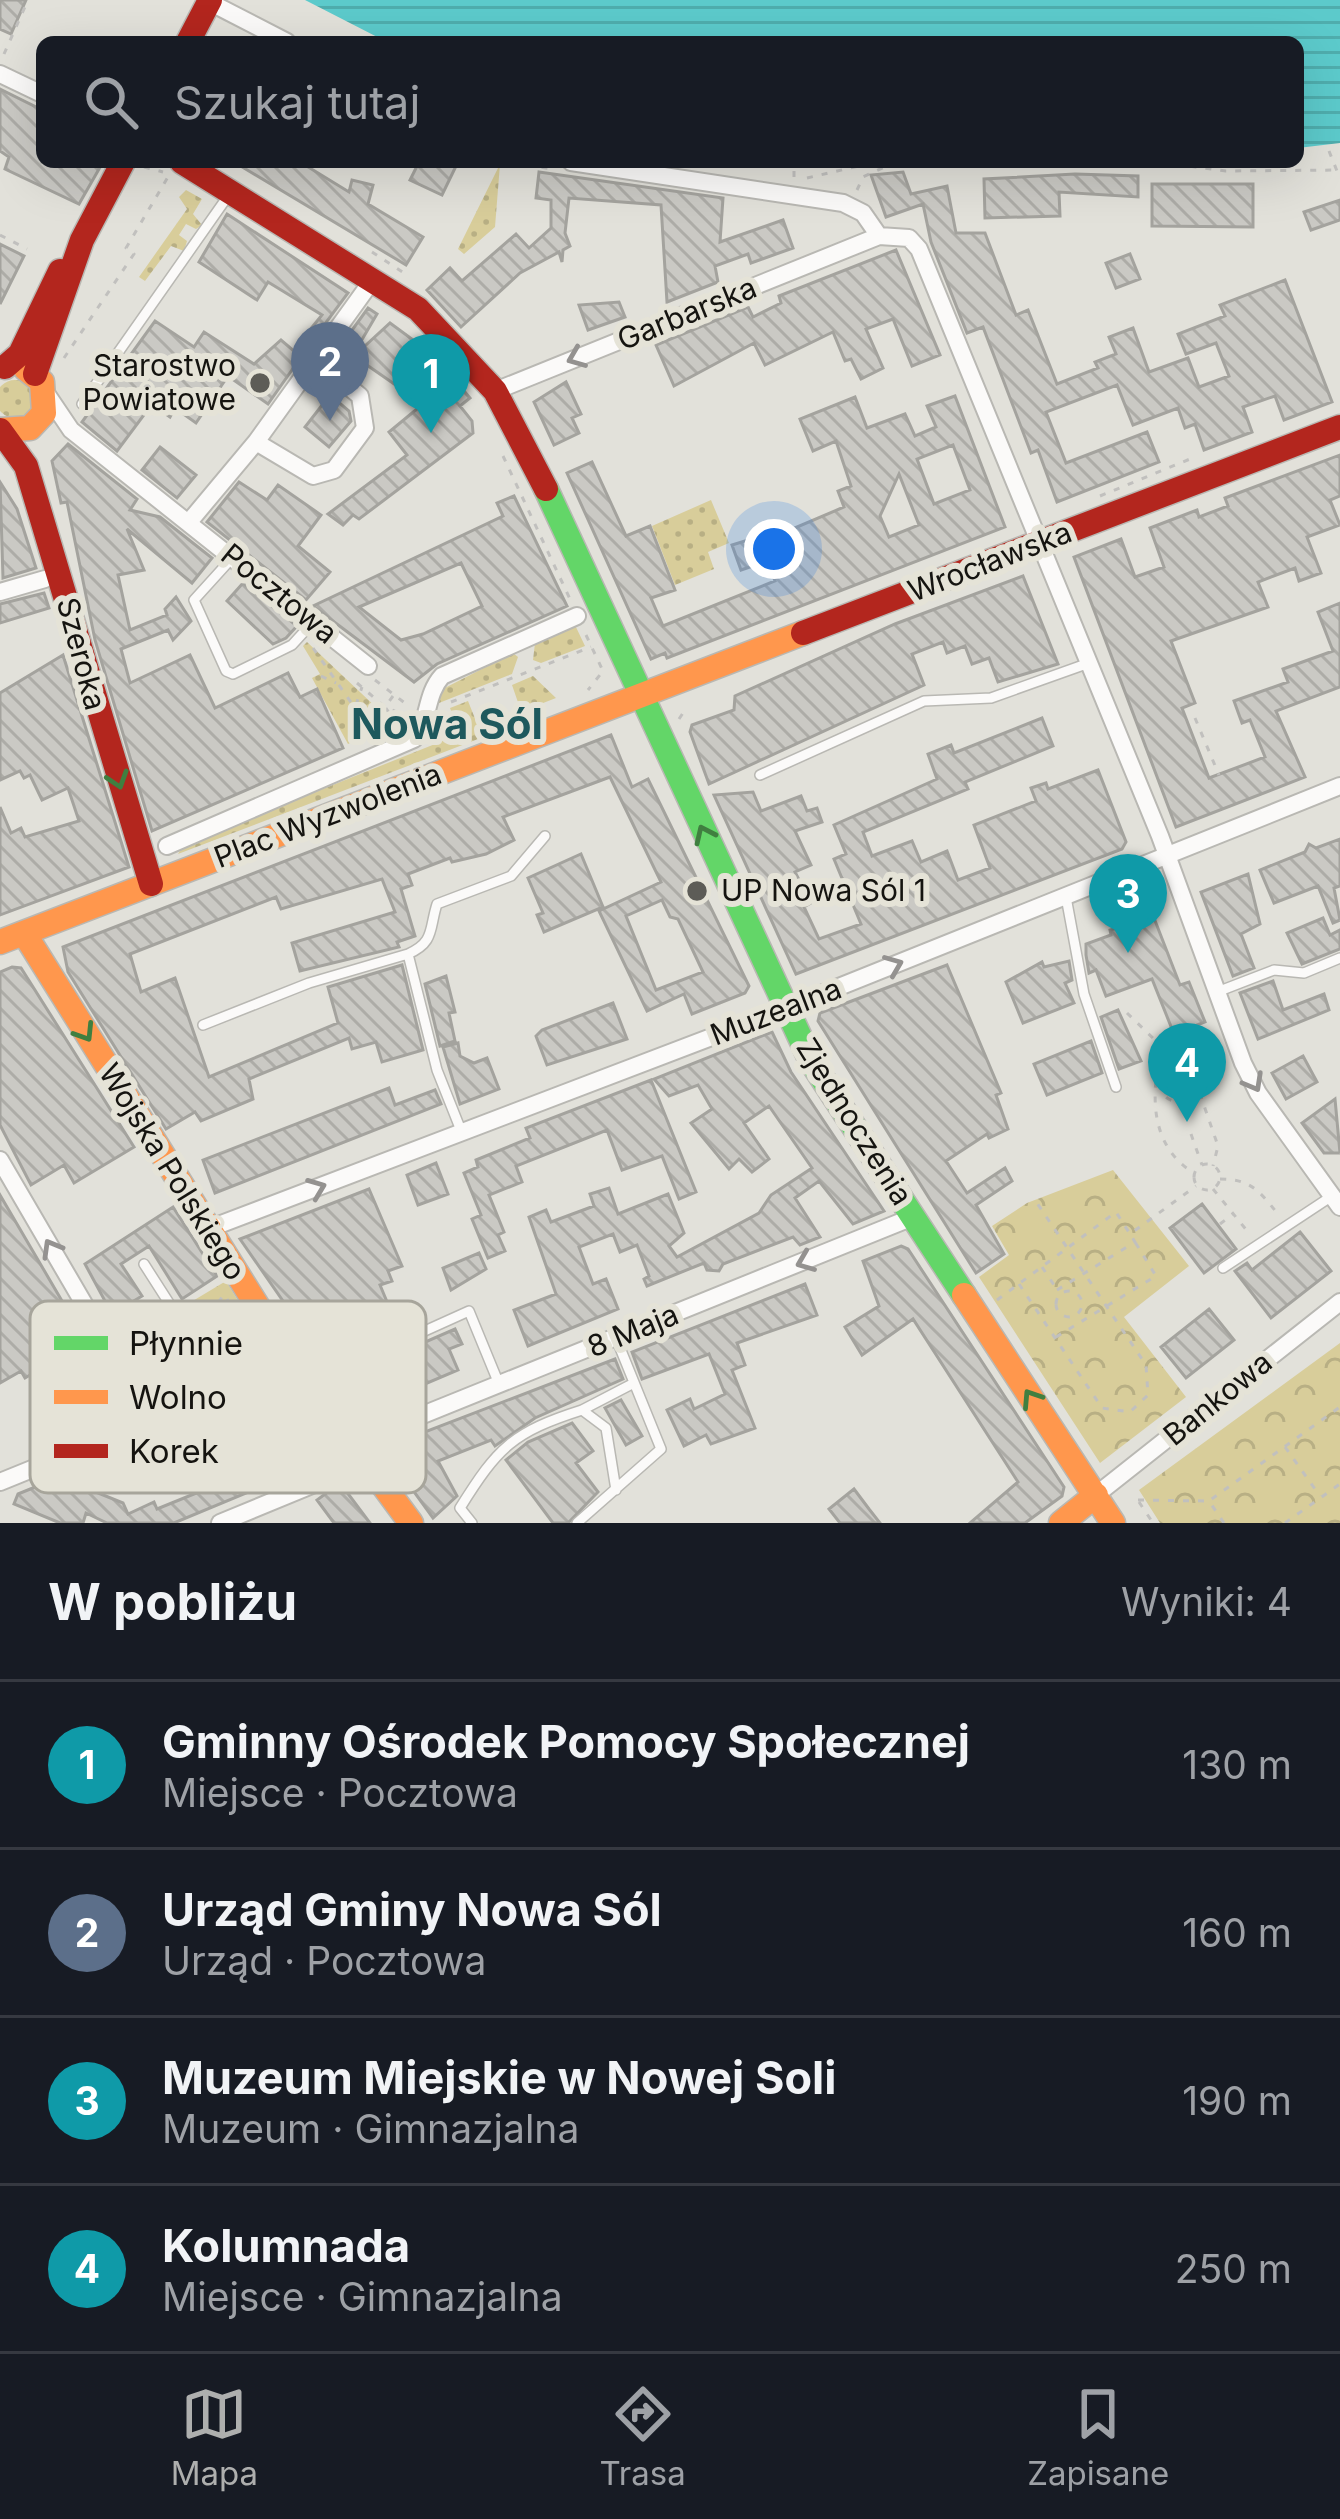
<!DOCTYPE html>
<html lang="pl">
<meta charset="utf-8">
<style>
:root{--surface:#171b24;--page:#242831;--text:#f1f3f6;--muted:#9ea1a6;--line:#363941;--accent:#aeafae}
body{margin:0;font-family:Inter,sans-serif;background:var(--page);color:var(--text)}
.you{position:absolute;left:774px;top:549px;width:42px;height:42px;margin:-30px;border:9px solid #fff;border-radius:50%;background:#1a73e8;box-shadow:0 0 0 18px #1a73e833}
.badge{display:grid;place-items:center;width:78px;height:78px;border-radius:50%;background:var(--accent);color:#fff;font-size:39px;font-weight:700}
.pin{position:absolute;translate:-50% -99px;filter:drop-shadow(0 3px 6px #0008)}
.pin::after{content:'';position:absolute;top:63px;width:42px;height:36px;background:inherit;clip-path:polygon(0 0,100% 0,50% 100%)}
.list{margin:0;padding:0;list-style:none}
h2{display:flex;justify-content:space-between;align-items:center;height:156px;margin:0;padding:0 48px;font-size:51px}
h2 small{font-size:39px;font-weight:400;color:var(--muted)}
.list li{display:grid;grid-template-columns:78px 1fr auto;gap:36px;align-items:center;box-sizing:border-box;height:168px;padding:0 48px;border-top:3px solid var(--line)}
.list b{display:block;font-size:45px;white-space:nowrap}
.list p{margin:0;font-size:39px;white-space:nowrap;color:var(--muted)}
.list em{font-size:39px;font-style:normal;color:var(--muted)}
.icon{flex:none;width:66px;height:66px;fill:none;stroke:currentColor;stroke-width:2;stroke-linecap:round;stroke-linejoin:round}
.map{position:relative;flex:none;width:1340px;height:1523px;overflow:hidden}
.search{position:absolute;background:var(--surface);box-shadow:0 12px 48px #0002;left:36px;right:36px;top:36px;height:132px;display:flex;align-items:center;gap:30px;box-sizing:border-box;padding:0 42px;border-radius:18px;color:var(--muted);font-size:45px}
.sheet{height:828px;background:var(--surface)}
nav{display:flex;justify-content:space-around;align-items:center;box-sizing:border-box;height:168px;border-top:3px solid var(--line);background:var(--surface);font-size:33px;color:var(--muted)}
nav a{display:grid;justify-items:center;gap:6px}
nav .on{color:var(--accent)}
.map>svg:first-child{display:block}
</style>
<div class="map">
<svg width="1340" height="1523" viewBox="0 0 1340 1523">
<defs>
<pattern id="grass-dots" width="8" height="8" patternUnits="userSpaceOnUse" patternTransform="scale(3)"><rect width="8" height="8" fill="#d8cd9a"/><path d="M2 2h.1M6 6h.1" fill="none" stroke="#b8af84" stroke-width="1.8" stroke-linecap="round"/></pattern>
<pattern id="forest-crowns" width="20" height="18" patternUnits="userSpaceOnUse" patternTransform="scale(3)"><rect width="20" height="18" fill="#d8cd9a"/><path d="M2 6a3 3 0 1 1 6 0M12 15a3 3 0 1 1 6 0" fill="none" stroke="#b8af84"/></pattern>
<pattern id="water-rules" width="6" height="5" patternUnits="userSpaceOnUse" patternTransform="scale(3)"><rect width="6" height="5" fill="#5ccacb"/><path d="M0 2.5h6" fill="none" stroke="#4fadad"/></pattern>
<pattern id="building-back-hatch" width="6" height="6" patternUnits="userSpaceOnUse" patternTransform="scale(3)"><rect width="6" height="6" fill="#cac9c4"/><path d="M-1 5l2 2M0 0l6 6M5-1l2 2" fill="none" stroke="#adaca7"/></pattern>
</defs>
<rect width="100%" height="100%" fill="#e2e1da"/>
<path fill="url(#grass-dots)" d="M500,164l-5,63 -31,27 -6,-5z
M186,190l16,9 -9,15 9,11 -6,4 -10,-5 -7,11 8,6 -3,10 -13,-5 -26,35 -6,-4 48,-68 -8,-12z
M-4 399a19 19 0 1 1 38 0a19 19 0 1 1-38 0Z
M711,500l18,43 -21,9 6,17 -39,16 -23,-59z
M575,625l10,21 -44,17 -8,-3 2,-17z
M307,642l72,68 -2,21 -29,13 -36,-66 8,-4 -17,-28z
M513,653l5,4 -6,17 -73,29 -4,-10z
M533,676l23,22 -18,7 3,10 -363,139 5,-9 277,-111 -10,-26 18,-7 12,30 42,-17 -10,-29z"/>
<path fill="url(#forest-crowns)" d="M1113,1170l76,96 -65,51 62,80 -86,66 -121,-186 30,-22 -17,-29 35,-23z
M226,1281l50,82 -122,51 -38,-67z
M1340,1343v180h-180l-21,-33z"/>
<path fill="url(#water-rules)" d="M305,0h1035v143l-42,5v-106h-911z"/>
<path fill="url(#building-back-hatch)" stroke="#a4a39e" stroke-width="3" fill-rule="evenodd" d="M0,0h26l-15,34 -11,-5z
M0,89l42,21v52h61l-24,42 -74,-35 4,-12 -9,-6z
M234,162h66l49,30 3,-12 21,5 -5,19 55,33 -17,28z
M419,162h39l-16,33 -32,-15z
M539,172l184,26 -3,44 63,-22 10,28 -42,15 -3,-9 -33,12 3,16 -51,20 -6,-97 -92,-7 -4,35 5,13 -7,4 -1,12 -3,-10 -39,21 -59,54 -34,-37 23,-22 12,13 54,-47 13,14 22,-20v-28l-15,-2z
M903,172l8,22 36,-8 9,47h29l31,82 12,-5 29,74 41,-16 -3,-6 21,-8 -7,-17 24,-9 16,44 39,-14 11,29 30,-11 -13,-33 -30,11 -8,-20 47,-18 -5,-11 65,-25 47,122 -48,18 -9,-24 -32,11 9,25 -48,18 -9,-26 -10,4 -7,-20 -45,17 -16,-40 -71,27 20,51 81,-31 12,30 -102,40 -19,-52 -7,3 -48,-126 -16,6 -36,-91 -8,-38 -37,13 -15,-42z
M1075,174l63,2v21l-79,-5 1,24 -75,2 -1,-39z
M1152,184h101v43l-101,-1z
M1340,200v20l-29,10 -7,-18z
M227,214l121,79 -32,43 -7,-5 13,-16 -54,-33 -11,18 -58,-38z
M0,244l24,12 -24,48z
M896,250l44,105 -28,11 -19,-47 -27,10 17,39 -22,11 -10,-20 -6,2 -12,-29 -68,33 -11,-22 -80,43 -18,-41 92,-38 5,10 28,-14 -2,-7z
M1130,254l10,25 -24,9 -10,-25z
M619,302l6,15 -37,13 -9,-25z
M368,308l9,6 -27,46 -13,-9z
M155,321l39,26 10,-15 50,32 27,-24 20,17 -33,47 -40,-28 -32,47 -21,-15 -5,9 -18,-13 -35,47 -35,-29z
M390,323l45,33 35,42 -10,8 12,15 1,12 -114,86 -6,-4 -10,10 -15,-11 79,-59 -18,-23 34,-28 -69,-48z
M566,382l15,32 -9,4 7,15 -25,12 -20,-43z
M330,395l19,16 2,10 -22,26 -24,-20z
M955,396l50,131 -338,131 -2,-5 -14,6 -84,-186 25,-11 34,74 24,-10 25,64 -24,8 12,28 112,-45 -8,-20 -26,9 -9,-25 42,-13 2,4 68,-29 -6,-16 13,-5 -15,-45 -23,10 -13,-32 55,-22 12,31 38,-14 10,22 21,-9 -9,-21zM953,445l17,45 -36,14 -17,-45zM899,474l20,51 -30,12 -9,-21z
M68,444l69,55 -7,11 30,7 52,41 -20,25 -65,-54 17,41 -26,5 12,55 37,-15 -2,-6 11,-12 15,24 -18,19 -5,-10 -47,19 9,34 60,-28 25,53 73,-35 12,24 17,-8 26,59 -191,83 -57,-191 -28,-138 -6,1 -9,-42z
M160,447l36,28 -19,23 -35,-28z
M1340,455v41l-10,4 10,25 -33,12 14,36 -22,8 -4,-13 -37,14 10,25 -97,34 24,62 -13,5 27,70 56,-21 -15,-37 -8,3 -8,-22 54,-19 -5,-13 50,-18 -15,-39 22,-9v84l-64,24 29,66 -129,50 -102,-270 47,-18 14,38 29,-10 -14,-39 47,-18 2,7 29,-11 -3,-8z
M0,482l17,27 19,59 -33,10z
M239,482l28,18 11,-15 43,30 -23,31 32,26 -24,28 -99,-78z
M514,496l53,110 -130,58 -23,18 -101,-76 190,-90 -6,-13zM461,563l21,43 -59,28 -22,6 -42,-33z
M1023,576l35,88 -60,18 -9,-24 -17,6 -7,-18 -18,7 -4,-11 -31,12 12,31 -215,99 -19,-52 2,-7 42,-15 1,-14 160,-72z
M243,583l54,43 -11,12 -13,6 -46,-43z
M44,593l5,15 -49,15v-19z
M63,655l66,212 -129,48v-108l11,26 10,-5 4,9 54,-16 -11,-33 -26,12 -12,-25 -6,3 -4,-7 -20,9v-87z
M1042,718l11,28 -88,36 3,7 -105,43 9,24 40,-15 9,21 26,-11 11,29 32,-12 -16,-43 62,-24 -5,-13 15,-5 2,6 50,-19 28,72 -4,7 -326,125 -82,-179 39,-3 8,19 40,-15 6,15 10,-3 5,14 -27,9 16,34 -16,7 16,31 -7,4 15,32 42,-15 -27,-65 12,-5 -12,-29 103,-46 -9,-25 23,-9 3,8z
M611,735l21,52 16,-8 101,207 -4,7 -53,21 -8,-20 -37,17 -48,-100 62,-29 -51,-105 -107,40 11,23 -28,14 -34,8 -2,-4 -42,16 4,11 -11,4 14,47 -18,6 2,5 -99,24 -8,-28 103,-31 -13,-33 -101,30 -5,-12 -146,57 11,38 34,-14 34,99 129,-54 -10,-36 74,-22 21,85 -41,12 -6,-20 -24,7 -3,-11 -100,41 4,20 -52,22 -6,-9 -29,17 -98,-157 -5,-25zM662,900l8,17 8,2 25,53 -47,18 -30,-74z
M1340,839v47l-6,2 6,32 -7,3 -15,-37 -44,17 -14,-33 45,-18 4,-8 7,4z
M581,854l22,53 -59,25 -7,-17 6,-2 -15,-35z
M1248,874l12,50 -19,10 13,34 -21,8 -32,-84z
M1154,918l26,67 9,-3 16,40 -31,12 -22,-55 -46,17 -10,-26 -7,3 -3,-18v-11l25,-9 -1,-5z
M1323,918l7,17 10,-5v19l-38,15 -15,-31z
M1069,961l3,19 -7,3 9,20 -51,20 -17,-41 36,-20 2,5z
M947,965l54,128 -5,2 12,34 -19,9 -2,-4 -41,27 21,32 38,-25 7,13 -36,24 28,49 -28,19 -158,-252 2,-8z
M12,967l9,1 113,179 -60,36 -10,-18 -33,20 -31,-60v-153z
M446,976l9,36 -6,1 6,28 -15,5 -15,-62z
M1273,981l10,29 41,-16 5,16 -71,29 -18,-46z
M613,1003l14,36 -80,26 -11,-29 6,-6z
M1118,1010l23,51 -22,8 -18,-52z
M772,1032l19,40 93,139 -31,13 -34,-43 -24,17 25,39 -20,8 -7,-8 -70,27 -4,7 -12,-1 -3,-7 -57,23 -3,-7 5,-3 -12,-31 -17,7 -7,-18 -34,13 14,37 13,-5 12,30 -90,37 -14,-36 42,-16 -27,-77 17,-7 5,12 43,-16 -4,-12 19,-6 9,26 50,-20 16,39 -15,13 8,11 82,-44 12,-18 41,-27 -43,-62 -25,17 25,36 -17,13 -13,-13 -10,10 -38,-46 21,-14 -14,-24 -29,11 -15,-17z
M1091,1041l11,32 -55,22 -13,-31z
M458,1043l2,13 14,7 13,-5 12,31 -39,15 -17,-57z
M1303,1056l14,26 -31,17 -14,-26z
M651,1080l45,112 -17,7 -17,-43 -40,14 -15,-40 -91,36 6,16 -33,13 15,37 -6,3 7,16 -17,7 -16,-39 9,-4 -17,-42 14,-6 -2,-7 54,-22 -4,-10z
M389,1088l6,17 40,-15 6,14 -226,89 -12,-33z
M1335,1099l5,54h-16l-22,-30z
M436,1163l12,31 -30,11 -11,-30z
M369,1189l33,77 -14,5 4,10 -12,4 15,36 -71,32 -7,-3 -77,-111z
M0,1195l86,147 -61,36 -4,-7 -21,12z
M1202,1204l34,45 -32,24 -34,-45z
M173,1207l44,69 -35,23 -33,-53 -28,18 21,32 -30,18 -27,-50z
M1300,1232l31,39 -60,47 -36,-47 12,-8 5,7z
M901,1246l7,3 156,238 -2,9 -37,27h-55l48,-41 -105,-163 -51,36 -17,-28 34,-21 -16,-45z
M479,1253l7,16 -35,21 -8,-22z
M805,1284l12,31 -80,28 8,22 -13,5 23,58 -44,16 -5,-9 -22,11 -17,-36 23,-11 4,10 31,-15 -16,-40 -67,25 -10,-27z
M1209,1309l25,31 -48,38 -25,-31z
M455,1329l7,15 -13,5 9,21 -66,28 -15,-35z
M615,1359l8,20 -88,39 -40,28 -4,-6 -53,21 19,35 -24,22 -42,-58 31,-27z
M273,1394l50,67 -149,62h-67l-21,-10 -3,10h-23l-46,-19 4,-10 54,-22 4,12 47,19 5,11 26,-12 3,7 64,-26 61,-26 -26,-35 -46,20 5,8 -101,36 -10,-27z
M621,1400l21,36 -16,9 -21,-37z
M572,1423l21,28 -17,12 22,29 -30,31h-15l-47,-63 22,-18z
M340,1483l30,40h-36l-17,-23z
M854,1489l15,20 11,14h-40l-11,-14z"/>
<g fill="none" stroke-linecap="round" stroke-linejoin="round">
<g stroke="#b9b8b3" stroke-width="12">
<path id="lane" d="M82,404l146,-208
M233,557l-39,43 32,71 7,3 59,-29 21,-23
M760,775l164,-74 67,-3 98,-35
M1066,897l18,97 32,93
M408,954c27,-12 21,-25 29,-50l74,-28 34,-40
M1217,992l57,-22 30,3 36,-15
M203,1025l106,-42 99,-29 29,116 25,63
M1223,1268l109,-72
M106,1341l63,-38 -25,-39
M582,1410l52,-27
M390,1428l-34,-66 113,-51 30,73
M472,1523l-12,-15c38,-61 53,-76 122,-98l24,18 10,62
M577,1523l84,-74 -45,-111"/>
</g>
<g stroke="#b9b8b3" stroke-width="20">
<path id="street" d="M219,7l68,35
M0,74l42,20
M571,162l272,41 20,10 16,23
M495,391l384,-155 30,2 10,11 241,587 83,227 15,30 82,114
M46,393l25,37 297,236
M256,442l57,34 21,-6 31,-42 -5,-32 -44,-36
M189,522l67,-80 118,-164
M0,592l45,-13
M167,846l247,-107c16,-19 11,-44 28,-63l135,-60
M0,1160l153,262
M208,1229l556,-212 576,-231
M0,1482l293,-119
M1096,1495l244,-193
M220,1523l104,-43 54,-47 535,-216"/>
</g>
<g stroke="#b9b8b3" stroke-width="27">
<path id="fast" d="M546,489l265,572 153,234"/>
</g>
<g stroke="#b9b8b3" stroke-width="27">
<path id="slow" d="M0,430l30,-2 14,-15 -2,-31 -16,-13
M24,933l269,430 118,160
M0,942l803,-309
M964,1295l149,228
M1061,1523l35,-28"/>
</g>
<g stroke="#b9b8b3" stroke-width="27">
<path id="jam" d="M188,42l22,-42
M182,162l236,147 77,82 51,98
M5,367l15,-13 40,-83
M35,374l47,-134 41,-78
M0,430l26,36 125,418
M803,633l537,-206"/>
</g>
<path stroke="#c1c0be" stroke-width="3" stroke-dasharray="6 9" stroke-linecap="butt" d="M380,42l1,-2
M4,54l24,-54
M1329,151l8,20
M512,162l40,7
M144,167l19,5
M794,177v-15
M807,178l69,-16 8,4
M857,190l6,-13 28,-13 266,-2 69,9 114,-1
M0,235l27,14
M372,252l32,21
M64,358l70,-104 -8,-6 42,-71
M503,456l67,143
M1100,496l90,-37
M586,635l17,36 -15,19
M313,648l63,90
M321,676l15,7
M375,680l35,27
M357,683l28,24 23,10
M393,696l-8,11 14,20
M451,702l140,-55
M356,705l6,-18
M1195,718l24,57
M679,719l8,-12
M355,741l1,-26
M1127,1013l31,30 11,31
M1161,1052c-11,45 -10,95 33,121
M1190,1065l28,81 -5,20
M1163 1089a12 12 0 1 1 24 0a12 12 0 1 1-24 0Z
M1185,1086l41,-16
M1191,1134l11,31
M1194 1177a13 13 0 1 1 26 0a13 13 0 1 1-26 0Z
M1220,1179c31,0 39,12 58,35
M1213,1189l35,43
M1220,1224l13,-10
M1042,1267l14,21
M1019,1284l83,124 28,4 18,-17 -2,-30 -109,-162
M1057,1290l78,-48 -5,-8
M1056 1304a13 13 0 1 1 26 0a13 13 0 1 1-26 0Z
M227,1299l35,59
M997,1300l119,-88 14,22 66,-48
M1056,1337l100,-61 -21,-34
M141,1351l64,25
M135,1357l35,-30h22l22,20 -1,28
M160,1357l13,-14h15l12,13 -2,16
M156,1387l69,-94
M1285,1447l35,49
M1138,1500l69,1
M1139,1502l14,21
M1224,1523l-15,-22 131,-94
M1285,1523l55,-39"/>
<use href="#lane" stroke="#fbfaf9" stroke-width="9"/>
<use href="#street" stroke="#fbfaf9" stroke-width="16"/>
<use href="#fast" stroke="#63d668" stroke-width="24"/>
<use href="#slow" stroke="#ff974d" stroke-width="24"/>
<use href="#jam" stroke="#b3261e" stroke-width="24"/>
</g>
<defs><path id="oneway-chevron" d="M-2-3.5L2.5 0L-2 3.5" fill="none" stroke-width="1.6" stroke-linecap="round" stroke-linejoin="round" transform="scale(3)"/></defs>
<g stroke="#949290">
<use href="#oneway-chevron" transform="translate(576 358) rotate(158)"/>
<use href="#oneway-chevron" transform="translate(894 965) rotate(-22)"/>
<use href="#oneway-chevron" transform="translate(1254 1083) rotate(61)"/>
<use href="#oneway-chevron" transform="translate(317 1188) rotate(-21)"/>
<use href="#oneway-chevron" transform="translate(51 1248) rotate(-120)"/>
<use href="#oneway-chevron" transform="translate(805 1262) rotate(158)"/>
</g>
<g stroke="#407f40">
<use href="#oneway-chevron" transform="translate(118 780) rotate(72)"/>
<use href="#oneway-chevron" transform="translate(704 834) rotate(-115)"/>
<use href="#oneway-chevron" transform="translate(85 1033) rotate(58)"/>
<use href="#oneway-chevron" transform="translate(1031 1398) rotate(-123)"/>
</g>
<g fill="#5d5c57" stroke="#e5e3d7" stroke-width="4.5">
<circle cx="260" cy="383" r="12"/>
<circle cx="697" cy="891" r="12"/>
</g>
<g text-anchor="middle" stroke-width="12" stroke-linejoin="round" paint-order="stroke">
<g font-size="30" fill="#151410" stroke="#e5e3d7">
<text transform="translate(687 314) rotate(-22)" y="10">Garbarska</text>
<text transform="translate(990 562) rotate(-21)" y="10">Wrocławska</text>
<text transform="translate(279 594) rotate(39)" y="10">Pocztowa</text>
<text transform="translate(81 654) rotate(75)" y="10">Szeroka</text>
<text transform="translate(328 816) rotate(-21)" y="10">Plac Wyzwolenia</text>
<text transform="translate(776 1012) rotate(-21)" y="10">Muzealna</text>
<text transform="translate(854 1122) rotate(58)" y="10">Zjednoczenia</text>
<text transform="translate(172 1172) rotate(58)" y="10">Wojska Polskiego</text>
<text transform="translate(633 1331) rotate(-22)" y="10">8 Maja</text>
<text transform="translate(1218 1399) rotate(-39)" y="10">Bankowa</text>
</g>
<g font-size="30" fill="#151410" stroke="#e5e3d7" text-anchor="end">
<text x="236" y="376">Starostwo<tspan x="236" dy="34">Powiatowe</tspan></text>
<text x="721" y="901" text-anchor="start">UP Nowa Sól 1</text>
</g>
<g font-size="42" font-weight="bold" fill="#1e595d" stroke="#e5e3d7">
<text x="447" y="739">Nowa Sól</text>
</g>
</g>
<rect x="30" y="1301" width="396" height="192" rx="18" fill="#e5e3d7" stroke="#a7a59b" stroke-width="3"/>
<rect x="54" y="1336" width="54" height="14" fill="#63d668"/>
<rect x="54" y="1390" width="54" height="14" fill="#ff974d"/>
<rect x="54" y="1444" width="54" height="14" fill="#b3261e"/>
<g font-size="33" fill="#151410">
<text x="129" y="1355">Płynnie</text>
<text x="129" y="1409">Wolno</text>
<text x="129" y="1463">Korek</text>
</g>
</svg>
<div class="you"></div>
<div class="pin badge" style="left:431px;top:433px;background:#0f9aa8">1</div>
<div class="pin badge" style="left:330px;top:421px;background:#5c6f8a">2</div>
<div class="pin badge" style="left:1128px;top:953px;background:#0f9aa8">3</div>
<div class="pin badge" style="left:1187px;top:1122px;background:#0f9aa8">4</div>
<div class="search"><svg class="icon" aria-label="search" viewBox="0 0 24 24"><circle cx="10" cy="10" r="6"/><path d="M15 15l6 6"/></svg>Szukaj tutaj</div>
</div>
<section class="sheet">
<h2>W pobliżu<small>Wyniki: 4</small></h2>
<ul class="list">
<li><span class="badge" style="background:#0f9aa8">1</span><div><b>Gminny Ośrodek Pomocy Społecznej</b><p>Miejsce · Pocztowa</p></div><em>130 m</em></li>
<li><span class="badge" style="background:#5c6f8a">2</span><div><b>Urząd Gminy Nowa Sól</b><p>Urząd · Pocztowa</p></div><em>160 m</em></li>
<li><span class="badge" style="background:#0f9aa8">3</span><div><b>Muzeum Miejskie w Nowej Soli</b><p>Muzeum · Gimnazjalna</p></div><em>190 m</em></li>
<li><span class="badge" style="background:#0f9aa8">4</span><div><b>Kolumnada</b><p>Miejsce · Gimnazjalna</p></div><em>250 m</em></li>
</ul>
</section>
<nav>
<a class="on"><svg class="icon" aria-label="map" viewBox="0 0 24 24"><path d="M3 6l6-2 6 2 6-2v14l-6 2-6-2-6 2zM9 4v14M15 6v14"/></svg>Mapa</a>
<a><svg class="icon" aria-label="directions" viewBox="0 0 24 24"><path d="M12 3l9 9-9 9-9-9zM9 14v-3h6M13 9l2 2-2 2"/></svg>Trasa</a>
<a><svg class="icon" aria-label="saved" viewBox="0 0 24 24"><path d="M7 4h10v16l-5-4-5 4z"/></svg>Zapisane</a>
</nav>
